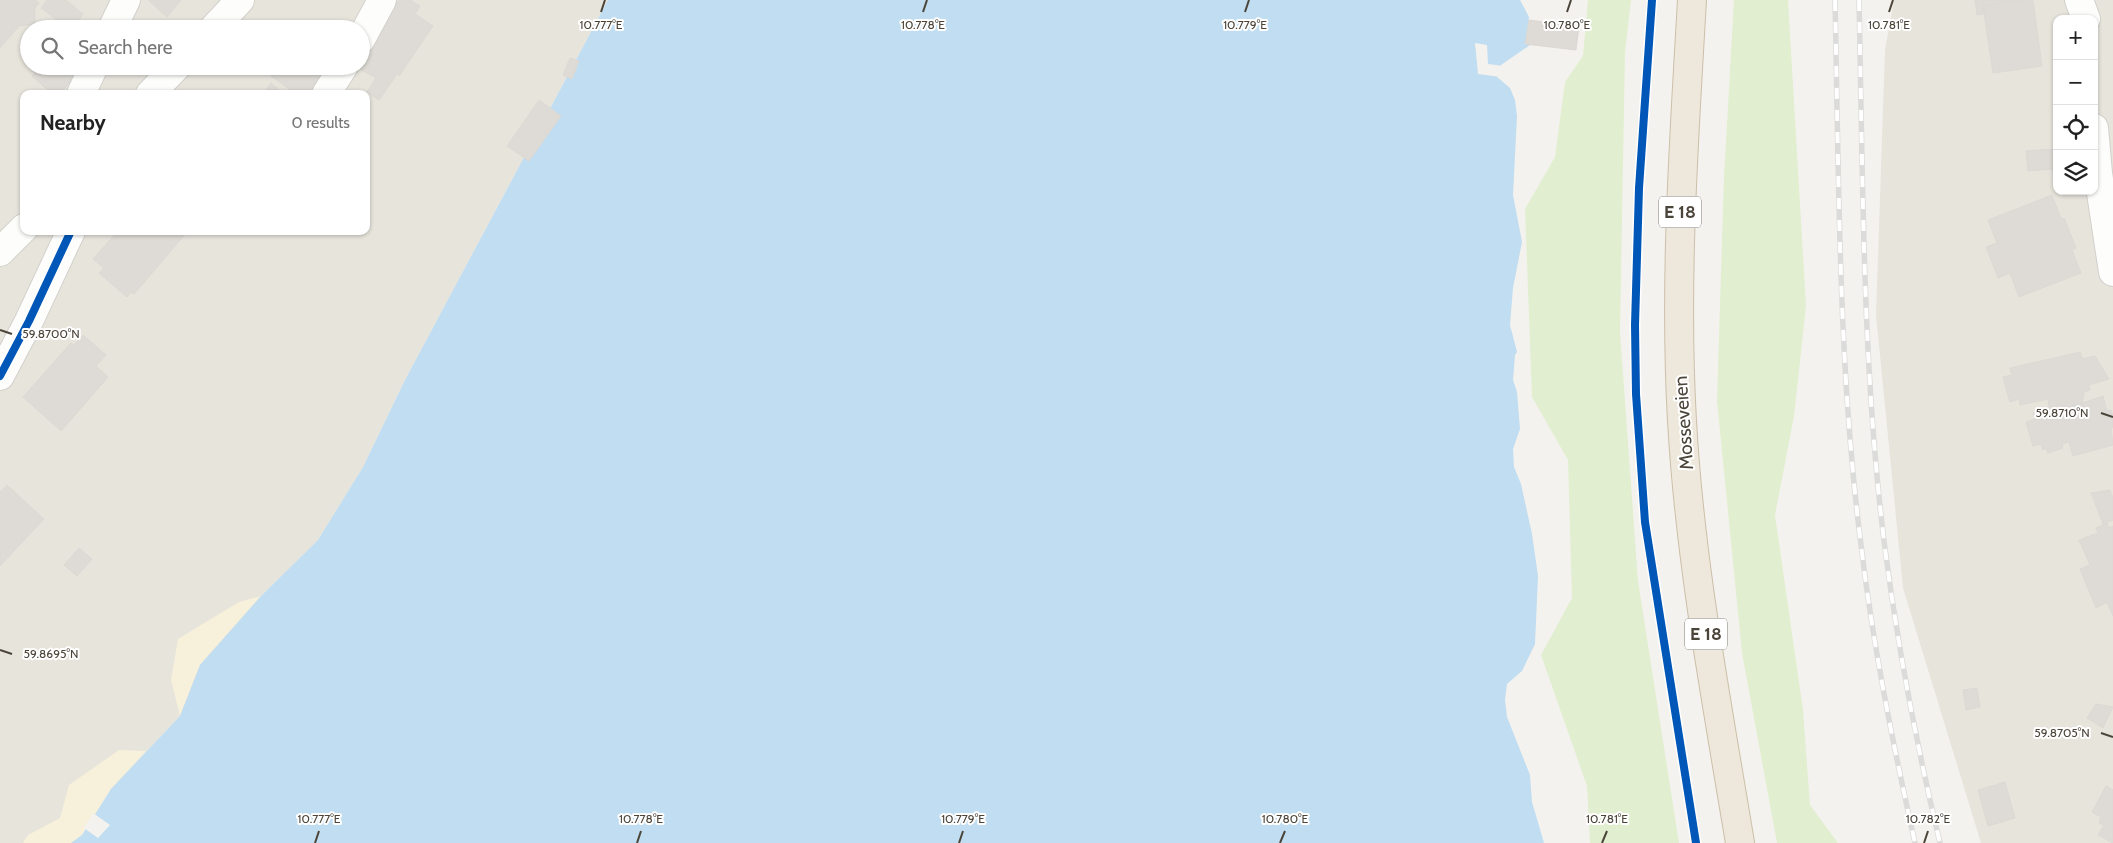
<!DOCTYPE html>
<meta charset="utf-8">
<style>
:root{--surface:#fff;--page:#f2f2f2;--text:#222;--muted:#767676;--line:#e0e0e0}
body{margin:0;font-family:Cabin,sans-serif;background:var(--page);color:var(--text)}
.controls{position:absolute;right:15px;top:15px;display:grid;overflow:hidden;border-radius:10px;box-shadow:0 1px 4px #0004}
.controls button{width:45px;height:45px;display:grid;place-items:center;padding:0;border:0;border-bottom:1px solid var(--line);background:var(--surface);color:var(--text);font:25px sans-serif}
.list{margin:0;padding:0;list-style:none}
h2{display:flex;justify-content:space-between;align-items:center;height:65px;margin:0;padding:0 20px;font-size:21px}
h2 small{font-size:16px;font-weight:400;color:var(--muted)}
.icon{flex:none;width:28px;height:28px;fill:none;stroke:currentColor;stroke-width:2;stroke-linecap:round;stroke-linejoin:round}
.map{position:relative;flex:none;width:2113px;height:843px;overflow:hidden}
.search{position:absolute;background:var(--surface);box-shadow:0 1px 4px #0004;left:20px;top:20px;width:350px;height:55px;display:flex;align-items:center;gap:12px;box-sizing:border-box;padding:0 18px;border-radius:28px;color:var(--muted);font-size:19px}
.panel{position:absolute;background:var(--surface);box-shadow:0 1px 4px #0004;left:20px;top:90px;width:350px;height:145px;border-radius:10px}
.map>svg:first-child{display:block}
</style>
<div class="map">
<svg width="2113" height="843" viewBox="0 0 2113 843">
<rect width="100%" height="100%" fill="#f4f2ee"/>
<path fill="#e7e4dc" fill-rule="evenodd" d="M0,0h608l-203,380 -42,87 -45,73 -57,56 -81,120 -69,73 -40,54h-71zM29,29h332v37h-332zM24,94h342v137h-342z
M1894,0h219v843h-132l-78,-255 -27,-273 9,-265zM2057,19h37v172h-37z"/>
<path fill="#e1eecf" d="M1588,0h43l-6,52 -5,280 18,249 41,262h-89l-3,-57 -46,-131 31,-57 -4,-138 -36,-63 -7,-188 30,-52 10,-75 18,-26z
M1734,0h54l18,306 -12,110 -19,99 28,195 7,95 28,38h-61l-35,-190 -25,-252 7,-224z"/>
<path fill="#f7f0da" d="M261,596l-61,69 -20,51 -9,-36 7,-41 61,-37z
M119,750l27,1 -35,38 -29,46 -11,8h-48l5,-8 32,-17 9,-33z"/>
<path fill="#c0ddf1" d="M608,0h912l9,17 -3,26 4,2 -29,20 -4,12 13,11 5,12 2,16 -4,79 9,47 -9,46 -3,37 7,27 -2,3 -2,25 4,12 3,37 -7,20 1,18 7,17 11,50 6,42 -3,68 -13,27 -15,13 -2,16 2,17 23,58 2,27 12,41h-1473l11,-8 29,-46 69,-73 20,-51 61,-69 57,-56 45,-73 42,-87z"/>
<path fill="#f4f2ee" d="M1475,43l12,2 1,19 16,2 -3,11 -23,-3z
M93,813l17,12 -12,13 -14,-10z"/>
<path fill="#dedbd6" stroke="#dcd9d4" d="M0,0h35l4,3 -4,5v16l-16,2 -19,22z
M47,0h19l17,14 -11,15h-3l-28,-21z
M148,0h33l-14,17z
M394,0l4,2 2,-2h10l10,6 -5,8 18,12 -34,50 -2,-2 -18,26 -12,-8 9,-14 -21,-12h6v-18z
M1975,0h47l-39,6 1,8 -7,1z
M2022,0h11l9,66 -49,7 -10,-67z
M1529,20l50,6 -3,24 -51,-6z
M570,58l9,3 -7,18 -9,-4z
M40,66h33l6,5 -19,23h-8l-20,-18z
M278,66h51l-19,28h-14l-25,-18z
M271,83l13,11h-21z
M539,100l22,16 -32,45 -22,-15z
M2054,149l1,20 -27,2 -2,-20z
M2052,195l9,24 3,-1 12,30 -4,2 9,23 -62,24 -9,-24 -12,5 -12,-31 11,-4 -9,-23z
M118,231h70l-54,63 -3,-2 -4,5 -28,-24 5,-5 -11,-9z
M83,335l23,20 -10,11 12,11 -47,54 -38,-34 48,-54 3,2z
M2080,352l2,7 13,-3 14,23 -20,6 1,5 -6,2 -2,13 -32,9 -2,-15 -28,6 -1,-6 -9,3 -7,-25 9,-2 -2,-7z
M2103,396l4,15 4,-1 2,6v11l-2,1 2,17 -40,11 -4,-14 -7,2 1,4 -15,5 -2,-5 -3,2 -2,-6 -8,2 -7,-24 9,-3 -2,-6 16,-3 1,4z
M7,485l37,34 -44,47v-74z
M2110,490l3,8v22l-10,4 -12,-31z
M2107,523l2,5 4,-2v90l-6,-14 -11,6 -16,-39 10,-4 -11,-25 19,-7 -2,-5z
M79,548l13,11 -15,17 -13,-11z
M1977,688l3,19 -14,3 -3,-20z
M2096,704l17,3 -10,21 -16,-10z
M2005,782l10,36 -27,8 -10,-36z
M2106,786l7,4v53l-15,-8 6,-10 -5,-2 2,-6 -9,-5z"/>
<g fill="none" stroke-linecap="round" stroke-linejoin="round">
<g stroke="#d2d0cb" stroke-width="30">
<path id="minor" d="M2079,0l7,19
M112,29l14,-29
M213,29l27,-29
M361,39l21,-39
M81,94l13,-28
M150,94l27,-28
M326,94l18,-28
M2094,128l4,45 15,99
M0,252l24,-24
M0,376l29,-55 42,-90"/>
</g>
<g stroke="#ccbfa9" stroke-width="30">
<path id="highway" d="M1692,0c-8,140 -18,281 -10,421 8,142 35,282 58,422"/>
</g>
<use href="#minor" stroke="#fdfdfc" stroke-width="28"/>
<use href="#highway" stroke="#ede8db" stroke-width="28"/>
<g stroke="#dbdbda" stroke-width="5.5">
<path id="rail" d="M1835,0c4,181 3,365 26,545 12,101 32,199 54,298
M1859,0c4,180 3,362 25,541 13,102 32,202 56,302"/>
</g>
<use href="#rail" stroke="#fff" stroke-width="4" stroke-dasharray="11" stroke-linecap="butt"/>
<g stroke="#fff" stroke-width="11">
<path id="cycleway" d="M1652,0l-13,188 -4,137 1,69 9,128 51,321
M0,376l29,-55 42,-90"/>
</g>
<use href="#cycleway" stroke="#0057b8" stroke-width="8"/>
</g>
<path fill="none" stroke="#4b4439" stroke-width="2" d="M601,12l4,-12M923,12l4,-12M1245,12l4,-12M1567,12l4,-12M1889,12l4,-12M0,330l12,4M2101,413l12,4M0,650l12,4M2101,733l12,4M315,843l4,-12M637,843l4,-12M959,843l4,-12M1280,843l5,-12M1602,843l5,-12M1924,843l4,-12"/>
<g text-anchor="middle" stroke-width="4" stroke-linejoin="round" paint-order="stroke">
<g fill="#fff" stroke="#817c74" stroke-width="1">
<rect x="1659" y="196.5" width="42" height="31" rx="4"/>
<rect x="1685" y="618.5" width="42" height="31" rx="4"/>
</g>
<g font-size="18" font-weight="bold" fill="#4b4439">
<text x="1680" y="218">E 18</text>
<text x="1706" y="640">E 18</text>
</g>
<g font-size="19" fill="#4b4439" stroke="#fff">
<text transform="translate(1683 423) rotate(-94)" y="7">Mosseveien</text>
</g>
</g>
<g font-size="12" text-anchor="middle" fill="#4b4439" stroke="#fff" stroke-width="4" stroke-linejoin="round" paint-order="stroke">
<text x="601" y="29">10.777°E</text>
<text x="923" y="29">10.778°E</text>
<text x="1245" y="29">10.779°E</text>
<text x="1567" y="29">10.780°E</text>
<text x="1889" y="29">10.781°E</text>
<text x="51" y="338">59.8700°N</text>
<text x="2062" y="417">59.8710°N</text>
<text x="51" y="658">59.8695°N</text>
<text x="2062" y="737">59.8705°N</text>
<text x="319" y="823">10.777°E</text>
<text x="641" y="823">10.778°E</text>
<text x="963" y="823">10.779°E</text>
<text x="1285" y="823">10.780°E</text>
<text x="1607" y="823">10.781°E</text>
<text x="1928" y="823">10.782°E</text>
</g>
</svg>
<div class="controls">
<button>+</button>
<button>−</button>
<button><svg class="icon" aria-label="locate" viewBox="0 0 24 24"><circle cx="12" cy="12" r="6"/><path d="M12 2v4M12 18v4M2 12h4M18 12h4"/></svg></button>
<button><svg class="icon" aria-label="layers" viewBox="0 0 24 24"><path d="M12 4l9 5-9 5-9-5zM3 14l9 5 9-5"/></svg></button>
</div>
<div class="search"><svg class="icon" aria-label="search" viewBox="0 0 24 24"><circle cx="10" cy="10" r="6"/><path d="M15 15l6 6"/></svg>Search here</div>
<section class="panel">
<h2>Nearby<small>0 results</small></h2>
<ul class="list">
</ul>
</section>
</div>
